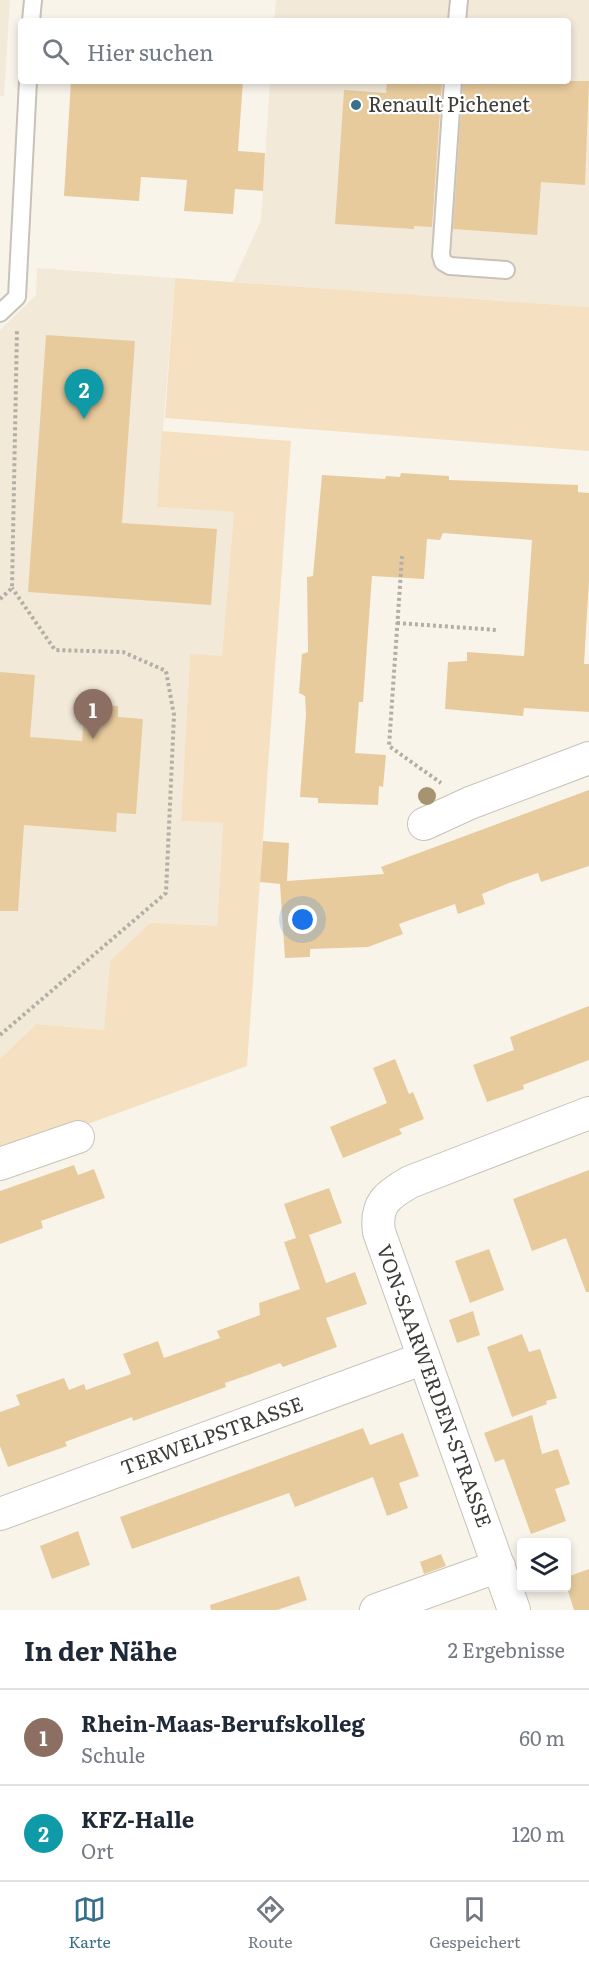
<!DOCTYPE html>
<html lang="de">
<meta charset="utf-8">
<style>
:root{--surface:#fff;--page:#f6f6f7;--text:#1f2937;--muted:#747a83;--line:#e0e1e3;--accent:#377089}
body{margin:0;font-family:Literata,serif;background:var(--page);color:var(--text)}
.controls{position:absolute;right:18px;bottom:18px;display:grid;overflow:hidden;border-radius:6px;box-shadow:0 3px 9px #0003}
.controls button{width:54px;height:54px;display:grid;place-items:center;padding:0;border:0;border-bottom:2px solid var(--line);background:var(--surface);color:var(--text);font:30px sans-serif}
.you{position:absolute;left:303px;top:920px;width:21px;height:21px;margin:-15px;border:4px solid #fff;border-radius:50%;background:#1a73e8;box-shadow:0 0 0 9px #1a73e833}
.badge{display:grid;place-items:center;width:39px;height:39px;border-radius:50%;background:var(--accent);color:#fff;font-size:20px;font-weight:700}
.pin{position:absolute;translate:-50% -50px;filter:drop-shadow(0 2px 3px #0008)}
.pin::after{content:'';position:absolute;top:32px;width:21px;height:18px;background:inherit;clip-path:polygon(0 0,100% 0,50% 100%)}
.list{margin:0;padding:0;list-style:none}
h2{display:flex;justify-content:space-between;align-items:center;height:78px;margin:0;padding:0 24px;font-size:26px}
h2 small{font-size:20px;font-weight:400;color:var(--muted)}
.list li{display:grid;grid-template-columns:39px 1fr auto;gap:18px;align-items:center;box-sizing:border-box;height:96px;padding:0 24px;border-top:2px solid var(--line)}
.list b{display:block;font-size:22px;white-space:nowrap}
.list p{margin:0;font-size:20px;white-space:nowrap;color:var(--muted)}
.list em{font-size:20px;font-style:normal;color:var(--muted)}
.icon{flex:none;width:33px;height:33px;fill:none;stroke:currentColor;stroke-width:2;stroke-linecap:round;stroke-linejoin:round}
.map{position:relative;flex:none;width:589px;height:1610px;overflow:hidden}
.search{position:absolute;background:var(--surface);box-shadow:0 3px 9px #0003;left:18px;right:18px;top:18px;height:66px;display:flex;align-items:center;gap:15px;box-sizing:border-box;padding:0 21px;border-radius:6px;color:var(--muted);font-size:22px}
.sheet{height:270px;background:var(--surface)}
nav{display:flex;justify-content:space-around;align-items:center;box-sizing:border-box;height:84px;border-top:2px solid var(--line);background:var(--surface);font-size:16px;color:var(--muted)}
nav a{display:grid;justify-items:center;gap:3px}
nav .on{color:var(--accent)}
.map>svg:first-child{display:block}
</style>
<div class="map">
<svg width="589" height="1610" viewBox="0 0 589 1610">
<rect width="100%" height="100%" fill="#f9f4ea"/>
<path fill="#f3e9d9" d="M0,0h10l-6,96h-4z
M276,0h313v307l-356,-25 28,-62 9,-139h298v-60h-294z
M37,268l138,10 -18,229 77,5 -12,145 -32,-2 -9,166 42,2 -6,103 -107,35 -6,69 -68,-6 -36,35v-729l36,-35z"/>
<path fill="#f5e1c2" d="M175,278l414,29v144l-424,-33z
M162,431l129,10 -44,625 -247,90v-97l36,-35 68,6 6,-69 40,-38 67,3 6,-103 -42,-2 9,-167 32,2 12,-144 -77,-5z"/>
<path fill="#e7cb9d" d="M71,81h172l-5,70 27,2 -2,38 -28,-2 -2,25 -49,-3 3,-31 -46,-3 -2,24 -75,-5z
M387,81l55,2 -10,144 -18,-1v3l-79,-5 9,-134 42,3z
M463,81h126l-4,104 -44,-3 -4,53 -84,-6z
M46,335l89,6 -13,182 95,6 -6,76 -183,-13z
M401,473l48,3v4l129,5v7l11,1v88l-5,83h5v48l-65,-4 -1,8 -78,-7 3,-47 19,-1v-9l57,4 8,-116 -89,-7 -3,7 -13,-1 -3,40 -52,-3 -9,126h-4l-4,51 31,2 -3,32 -4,-1 -1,19 -60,-2v-5l-18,-1 6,-83 -1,-18 -6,-3 3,-39 6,-2 -1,-75 6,-1 9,-101 63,4 1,-3 14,1z
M0,672l35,3 -5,62 52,4 2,-26 11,1 1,-11 22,1v11l25,2 -7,95 -19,-1 -1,19 -92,-7 -6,86h-18z
M589,790v76l-48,16 -3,-9 -29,10 -27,11 3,10 -27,10 -3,-10 -56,20 4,10 -35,13 -58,2v8l-25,1 -5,-74 -20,-2 3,-41 26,2 -2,38 97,-7 -3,-7z
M589,1006v54l-66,25 1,4 -37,13 -14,-37 41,-15 -4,-13z
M395,1059l14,35 4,-2 11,27 -25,10 3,5 -59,24 -13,-31 57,-24 -14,-35z
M74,1165l4,10 16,-6 11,29 -64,23 2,7 -43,16v-53z
M589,1170v122h-3l-20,-54 -34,13 -19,-52z
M329,1188l13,35 -33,12 17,48 29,-11 12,32 -41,14 11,29 -54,20 -3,-4 -29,11 -26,9 1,4 -93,34 -1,-4 -67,25 2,4 -59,21 -8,-21v-34l20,-7 -4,-10 48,-17 5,12 15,-6 2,6 45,-16 -8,-20 35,-13 6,17 56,-20 -3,-7 43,-16 -1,-12 41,-14 -16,-47 12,-4 -12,-34z
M489,1249l15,41 -34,13 -15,-42z
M473,1311l7,24 -23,8 -8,-23z
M522,1334l7,18 11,-3 17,49 -11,3 1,3 -35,13 -25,-70z
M532,1415l10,39 16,-5 12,35 -15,5 11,32 -35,13 -27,-75 -9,3 -11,-29z
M363,1428l7,17 33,-12 16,43 -20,7 9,25 -21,8 -14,-39 -78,30 -6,-14 -157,56 -12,-32z
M78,1531l12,34 -38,14 -12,-33z
M441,1554l5,12 -22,8 -4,-12z
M589,1569v41h-15l-7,-22v-11z
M299,1576l8,24 -30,10h-66l-1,-5z"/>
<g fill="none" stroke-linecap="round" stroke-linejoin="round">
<g stroke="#c8c2b9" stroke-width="20">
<path id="lane" d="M31,21l2,-21
M457,21l2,-21
M453,81l-12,174 2,7 7,4 56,4
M0,313l17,-16 11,-216"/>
</g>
<g stroke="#c8c2b9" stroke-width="34">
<path id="street" d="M424,824l46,-21 119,-45
M0,1164l78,-27
M0,1514l424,-156
M376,1610l123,-44
M514,1610l-135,-378c-4,-28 8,-37 31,-50l179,-69"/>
</g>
<path stroke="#b3afa7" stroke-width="4" stroke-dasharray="3 3" stroke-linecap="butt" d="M402,556l-13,190 52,37
M0,599l12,-11 5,-259
M397,623l100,7
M0,1035l166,-142 8,-178 -8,-44 -43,-19 -68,-2 -43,-62"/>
<use href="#lane" stroke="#fff" stroke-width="16"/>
<use href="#street" stroke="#fff" stroke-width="32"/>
</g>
<circle fill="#a69471" cx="427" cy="796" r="9"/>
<circle fill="#377089" stroke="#fff" stroke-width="2" cx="356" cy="105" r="6"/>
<g text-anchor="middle" stroke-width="4.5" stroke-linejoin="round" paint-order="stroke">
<g font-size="20" fill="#3e3c38" stroke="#fff" text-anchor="start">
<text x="368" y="112">Renault Pichenet</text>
</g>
<g font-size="20" fill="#3e3c38" stroke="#fff">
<text transform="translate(434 1386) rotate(70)" y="7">VON-SAARWERDEN-STRASSE</text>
<text transform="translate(212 1436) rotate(-20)" y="7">TERWELPSTRASSE</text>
</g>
</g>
</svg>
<div class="controls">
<button><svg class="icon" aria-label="layers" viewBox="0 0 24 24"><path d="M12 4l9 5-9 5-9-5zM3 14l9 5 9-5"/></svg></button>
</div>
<div class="you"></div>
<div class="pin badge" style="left:93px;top:739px;background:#8d6e63">1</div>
<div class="pin badge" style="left:84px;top:419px;background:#0f9aa8">2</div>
<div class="search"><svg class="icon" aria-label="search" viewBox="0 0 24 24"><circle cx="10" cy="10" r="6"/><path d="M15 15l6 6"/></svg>Hier suchen</div>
</div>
<section class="sheet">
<h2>In der Nähe<small>2 Ergebnisse</small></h2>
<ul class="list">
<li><span class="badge" style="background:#8d6e63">1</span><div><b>Rhein-Maas-Berufskolleg</b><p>Schule</p></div><em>60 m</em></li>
<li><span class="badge" style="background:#0f9aa8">2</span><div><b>KFZ-Halle</b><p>Ort</p></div><em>120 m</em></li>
</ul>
</section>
<nav>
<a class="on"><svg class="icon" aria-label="map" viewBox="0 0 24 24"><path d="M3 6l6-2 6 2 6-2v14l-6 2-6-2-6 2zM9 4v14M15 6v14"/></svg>Karte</a>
<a><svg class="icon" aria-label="directions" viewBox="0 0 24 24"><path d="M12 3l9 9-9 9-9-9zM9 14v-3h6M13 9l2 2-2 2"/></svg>Route</a>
<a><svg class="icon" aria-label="saved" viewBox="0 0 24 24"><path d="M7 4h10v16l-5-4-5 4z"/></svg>Gespeichert</a>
</nav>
